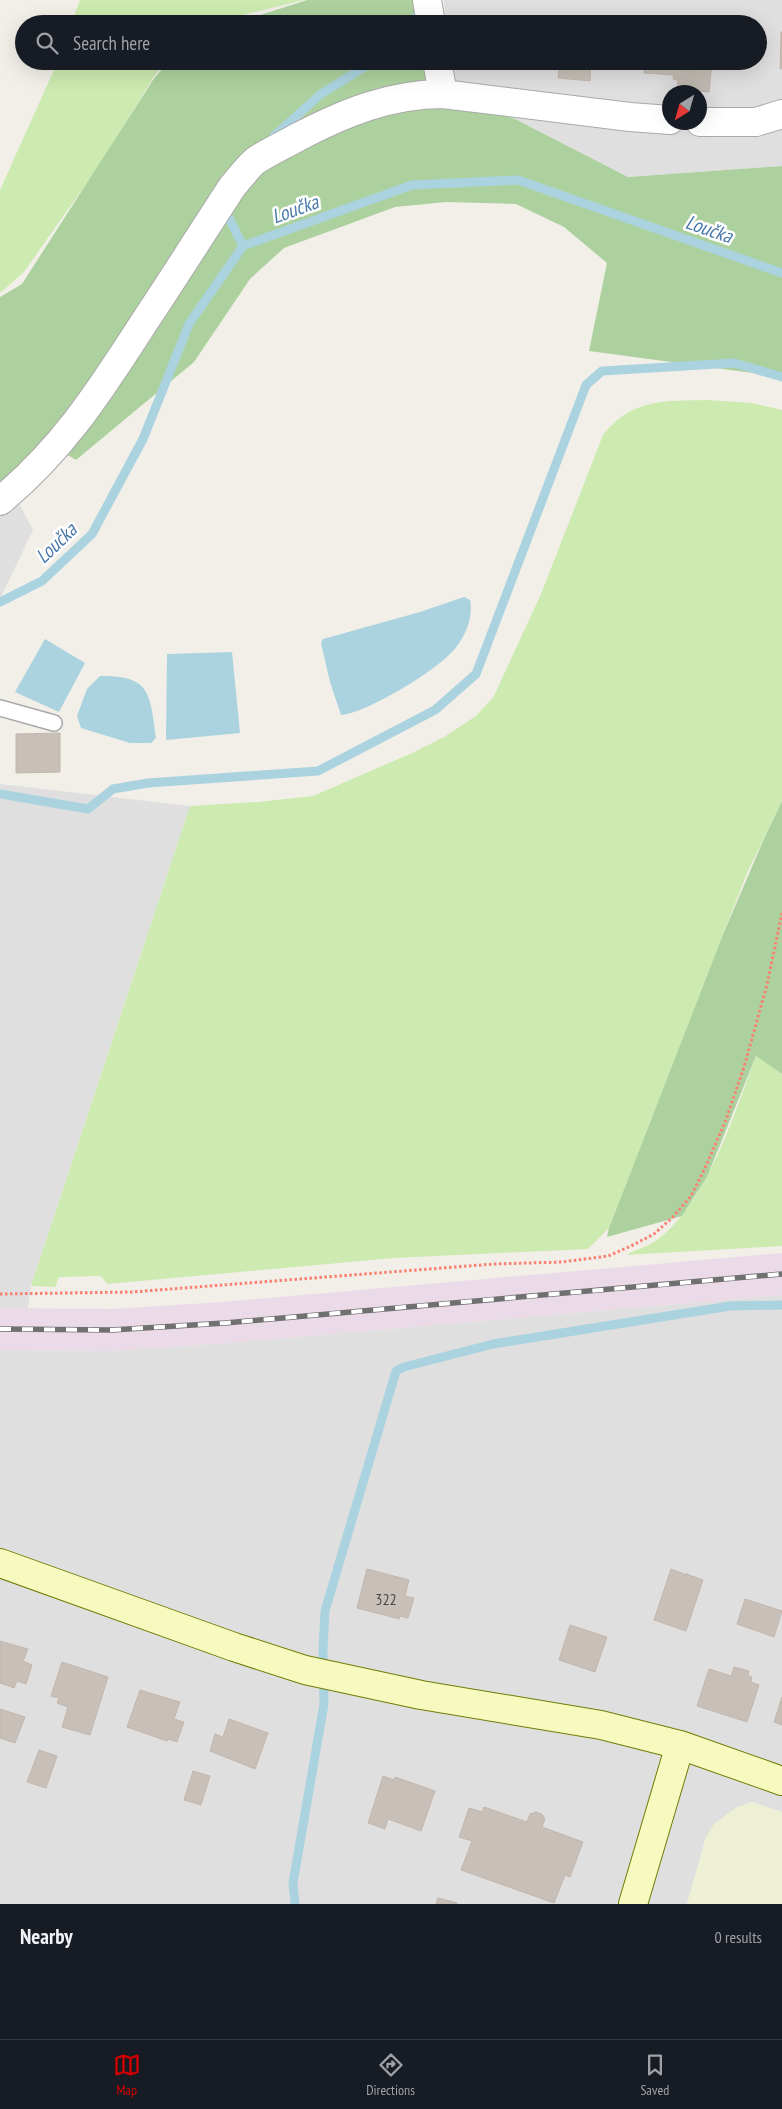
<!DOCTYPE html>
<meta charset="utf-8">
<style>
:root{--surface:#171b24;--page:#242831;--text:#f1f3f6;--muted:#9ea1a6;--line:#363941;--accent:#d40000}
body{margin:0;font-family:"PT Sans Narrow",sans-serif;background:var(--page);color:var(--text)}
.compass{position:absolute;left:662px;top:85px;width:45px;height:45px;border-radius:50%;background:var(--surface);box-shadow:0 5px 20px #0002;rotate:217deg}
.list{margin:0;padding:0;list-style:none}
h2{display:flex;justify-content:space-between;align-items:center;height:65px;margin:0;padding:0 20px;font-size:21px}
h2 small{font-size:16px;font-weight:400;color:var(--muted)}
.icon{flex:none;width:28px;height:28px;fill:none;stroke:currentColor;stroke-width:2;stroke-linecap:round;stroke-linejoin:round}
.map{position:relative;flex:none;width:782px;height:1904px;overflow:hidden}
.search{position:absolute;background:var(--surface);box-shadow:0 5px 20px #0002;left:15px;right:15px;top:15px;height:55px;display:flex;align-items:center;gap:12px;box-sizing:border-box;padding:0 18px;border-radius:28px;color:var(--muted);font-size:19px}
.sheet{height:135px;background:var(--surface)}
nav{display:flex;justify-content:space-around;align-items:center;box-sizing:border-box;height:70px;border-top:1px solid var(--line);background:var(--surface);font-size:14px;color:var(--muted)}
nav a{display:grid;justify-items:center;gap:2px}
nav .on{color:var(--accent)}
.map>svg:first-child{display:block}
</style>
<div class="map">
<svg width="782" height="1904" viewBox="0 0 782 1904">
<rect width="100%" height="100%" fill="#f2efe9"/>
<path fill="#e0dfdf" fill-rule="evenodd" d="M444,0h338v166l-154,11 -113,-58 -59,-17 -9,-41h311v-37h-313zM670,92h30v30h-30z
M6,479l27,51 -33,69v-118z
M0,784l190,22 -159,480 -3,23 -28,-1z
M782,1295v517l-30,-10 -46,35 -19,67h-687v-554l113,1 114,-8z"/>
<path fill="#ebdbe8" d="M782,1253v42l-555,48 -114,8 -113,-1v-42l111,1 112,-7z"/>
<path fill="#eef0d5" d="M752,1802l30,10v92h-95l19,-67 8,-13 23,-17z"/>
<path fill="#cdebb0" d="M80,0h224l-74,18 -13,6h-146z
M58,61h108l-13,17 -55,89 -74,105 -24,21v-103z
M708,400l44,3 30,7v391l-35,72 -138,355 -21,21 -194,9 -287,26 -6,-8 -42,1 -4,10 -24,-1 159,-480 68,-4 55,-6 99,-43 32,-16 32,-21 18,-20 47,-102 62,-159c29,-37 62,-34 105,-35z
M756,1056l26,18v172l-156,9c9,-5 20,-8 28,-13 52,-35 81,-130 102,-186z"/>
<path fill="#add19e" d="M307,0h114l14,24h-203z
M169,61h278l9,41 59,17 113,58 154,-11v211l-193,-26 18,-88 -43,-36 -48,-23 -70,-2 -51,5 -111,41 -34,31 -56,83 -118,98 -30,-18 -40,37 -6,2v-184l22,-13 131,-204z
M782,801v273l-26,-18 -49,121 -25,39 -75,21 2,-9 113,-291 41,-96z"/>
<path fill="#aad3df" d="M464,597l6,3c4,18 -6,40 -19,53 -18,19 -84,60 -110,62l-11,-33 -9,-39 2,-4 97,-27z
M45,639l40,24 -26,49 -44,-20z
M232,652l8,81 -74,7 1,-86z
M100,676c51,-1 50,18 56,62l-5,5h-21l-49,-15 -4,-12 10,-27z"/>
<g fill="none" stroke-linecap="round" stroke-linejoin="round">
<path stroke="#aad3df" stroke-width="9" d="M412,24l10,-17
M273,137l48,-43 53,-33
M224,208l19,38
M0,602l42,-21 50,-47 51,-95 46,-115 54,-78 169,-61 106,-5 264,93
M0,794l88,15 25,-20 35,-6 170,-12 117,-61 41,-36 110,-289 16,-14 132,-8 48,14
M295,1904l-2,-21 31,-179 -1,-55 2,-38 71,-240 8,-4 89,-23 237,-38 52,-1"/>
</g>
<path fill="#c7bfb8" stroke="#c4b6ab" d="M781,32h1v37h-2z
M560,61h31l-1,20 -32,-3z
M645,61h67l-3,31 -32,-3 1,-9 -5,-1 1,-4 -30,-2z
M60,733v39l-44,1v-39z
M367,1569l42,11 -4,16 9,2 -6,20 -8,-2 -1,3 -42,-11z
M671,1569l16,6v-2l2,2 14,5 -17,51 -32,-11z
M745,1599l37,12 -8,26 -37,-13z
M570,1625l37,12 -12,35 -36,-12z
M0,1641l28,8 -5,12 9,4 -6,19 -9,-3 -3,7 -14,-5z
M62,1662l46,15 -18,58 -28,-8 6,-20 -11,-4 2,-5 -8,-2z
M734,1667l15,4 -1,5 4,1 -1,5 8,3 -12,37 -50,-16 12,-37 22,7z
M140,1690l40,12 -6,17 10,3 -7,20 -9,-3 -1,2 -40,-14z
M782,1697v28l-8,-3z
M0,1709l25,8 -10,26 -15,-5z
M229,1719l39,14 -13,36 -45,-18 5,-17 8,3z
M39,1750l18,6 -11,32 -19,-6z
M193,1771l17,5 -9,29 -17,-5z
M383,1776l11,4 1,-3 40,14 -14,40 -33,-12 -3,10 -17,-6z
M484,1807l43,15 3,-8 6,-2 6,2 3,5 -3,8 41,15 -13,35 -5,-2 -11,28 -93,-33 11,-29 -13,-4 10,-29 13,4z
M438,1898l19,5v1h-21z"/>
<g fill="none" stroke-linecap="round" stroke-linejoin="round">
<g stroke="#a9a9a9" stroke-width="18">
<path id="lane" d="M0,708l54,15"/>
</g>
<g stroke="#a9a9a9" stroke-width="30">
<path id="street" d="M427,0l4,24
M437,61l6,33
M700,122h56l26,-8
M0,501c63,-52 99,-109 143,-177 30,-45 59,-91 89,-137 7,-8 15,-19 23,-26 13,-9 29,-16 43,-24 46,-24 92,-43 145,-43l187,23 40,3"/>
</g>
<g stroke="#707d05" stroke-width="30">
<path id="secondary" d="M0,1563l234,84 71,23 116,25 180,30 79,20 102,36
M633,1904l47,-159"/>
</g>
<path stroke="#fa8072" stroke-width="3" stroke-dasharray="2.5 2.5" stroke-linecap="butt" d="M0,1294l132,-2 362,-28 68,-2 46,-6 23,-10 23,-12 19,-17 18,-21 14,-28 21,-48 18,-53 23,-82 15,-72"/>
<use href="#lane" stroke="#fff" stroke-width="15"/>
<use href="#street" stroke="#fff" stroke-width="28"/>
<use href="#secondary" stroke="#f7fabf" stroke-width="28"/>
<g stroke="#707070" stroke-width="5.5">
<path id="rail" d="M0,1329l112,1 113,-7 557,-49"/>
</g>
<use href="#rail" stroke="#fff" stroke-width="4" stroke-dasharray="11" stroke-linecap="butt"/>
</g>
<g text-anchor="middle" stroke-width="5" stroke-linejoin="round" paint-order="stroke">
<g font-size="16" fill="#4b4948">
<text x="386" y="1605">322</text>
</g>
<g font-size="20" font-style="italic" fill="#4a7aab" stroke="#fff">
<text transform="translate(295 209) rotate(-20)" y="7">Loučka</text>
<text transform="translate(709 229) rotate(19)" y="7">Loučka</text>
<text transform="translate(56 543) rotate(-44)" y="7">Loučka</text>
</g>
</g>
</svg>
<svg class="compass" viewBox="-18 -18 36 36"><path d="M0-13l5 13h-10z" fill="#e53935"/><path d="M0 13l5-13h-10z" fill="#9ea1a6"/></svg>
<div class="search"><svg class="icon" aria-label="search" viewBox="0 0 24 24"><circle cx="10" cy="10" r="6"/><path d="M15 15l6 6"/></svg>Search here</div>
</div>
<section class="sheet">
<h2>Nearby<small>0 results</small></h2>
<ul class="list">
</ul>
</section>
<nav>
<a class="on"><svg class="icon" aria-label="map" viewBox="0 0 24 24"><path d="M3 6l6-2 6 2 6-2v14l-6 2-6-2-6 2zM9 4v14M15 6v14"/></svg>Map</a>
<a><svg class="icon" aria-label="directions" viewBox="0 0 24 24"><path d="M12 3l9 9-9 9-9-9zM9 14v-3h6M13 9l2 2-2 2"/></svg>Directions</a>
<a><svg class="icon" aria-label="saved" viewBox="0 0 24 24"><path d="M7 4h10v16l-5-4-5 4z"/></svg>Saved</a>
</nav>
